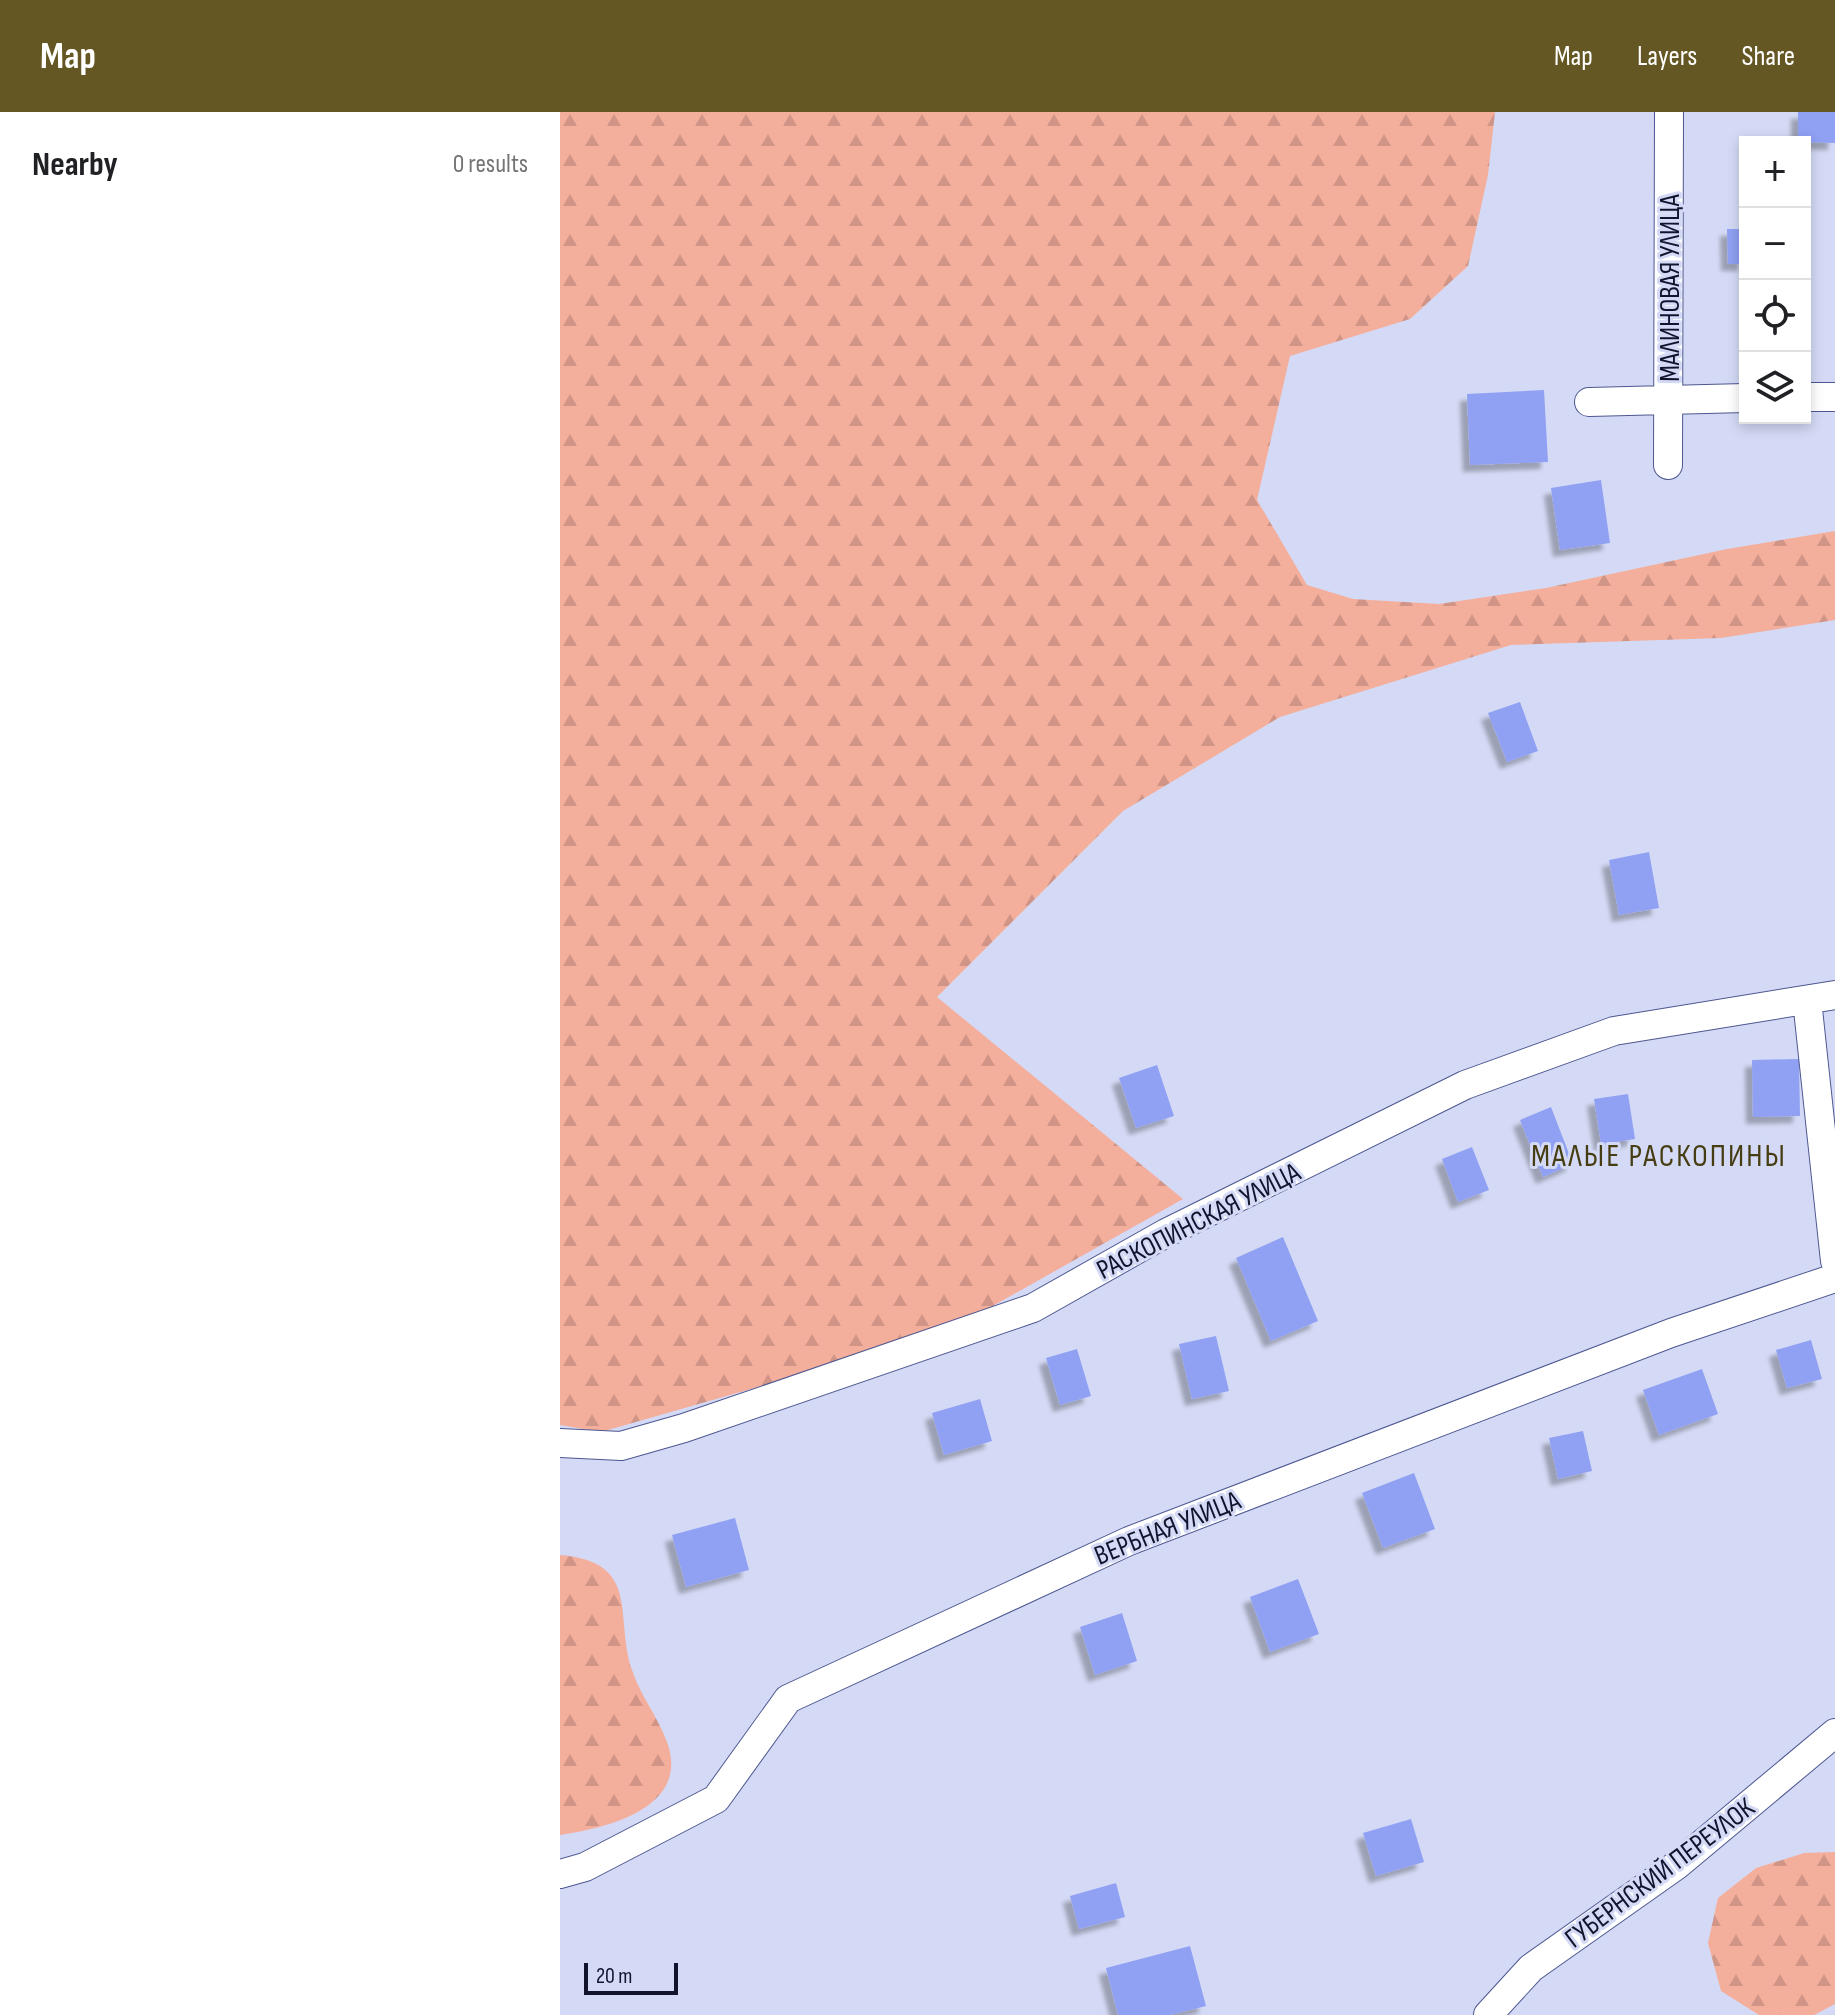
<!DOCTYPE html>
<meta charset="utf-8">
<style>
:root{--surface:#fff;--page:#f6f6f6;--text:#202124;--muted:#757577;--line:#e0e0e0;--accent:#645723}
body{margin:0;font-family:"Sofia Sans Condensed",sans-serif;background:var(--page);color:var(--text)}
.controls{position:absolute;right:24px;top:24px;display:grid;overflow:hidden;border-radius:0px;box-shadow:0 4px 12px #0003}
.controls button{width:72px;height:72px;display:grid;place-items:center;padding:0;border:0;border-bottom:2px solid var(--line);background:var(--surface);color:var(--text);font:40px sans-serif}
.scale{position:absolute;left:24px;bottom:20px;width:94px;box-sizing:border-box;padding-left:8px;border:4px solid #11142c;border-top:0;font-size:22px;line-height:28px;white-space:nowrap;color:#11142c;-webkit-text-stroke:6px #d4daf5;paint-order:stroke}
.list{margin:0;padding:0;list-style:none}
h2{display:flex;justify-content:space-between;align-items:center;height:104px;margin:0;padding:0 32px;font-size:34px}
h2 small{font-size:26px;font-weight:400;color:var(--muted)}
.icon{flex:none;width:44px;height:44px;fill:none;stroke:currentColor;stroke-width:2;stroke-linecap:round;stroke-linejoin:round}
.map{position:relative;flex:none;width:1275px;height:1903px;overflow:hidden}
header{display:flex;align-items:center;gap:48px;box-sizing:border-box;height:112px;padding:0 40px;background:var(--accent);color:#fff}
header strong{font-size:38px}
nav{display:flex;gap:44px;margin-inline-start:auto;font-size:28px}
main{display:flex}
aside{flex:1;background:var(--surface)}
.map>svg:first-child{display:block}
</style>
<header>
<strong>Map</strong>
<nav><a>Map</a><a>Layers</a><a>Share</a></nav>
</header>
<main>
<aside>
<h2>Nearby<small>0 results</small></h2>
<ul class="list">
</ul>
</aside>
<div class="map">
<svg width="1275" height="1903" viewBox="0 0 1275 1903">
<defs>
<pattern id="forest-firs" width="22" height="20" patternUnits="userSpaceOnUse" patternTransform="scale(2)"><rect width="22" height="20" fill="#f4ae9c"/><path d="M5 1l3.5 6h-7zM16 11l3.5 6h-7z" fill="#d09587"/></pattern>
<filter id="shadow"><feDropShadow dx="-7" dy="7" stdDeviation="2" flood-color="#0004"/></filter>
</defs>
<rect width="100%" height="100%" fill="#d4daf5"/>
<path fill="url(#forest-firs)" d="M0,0h935l-7,63 -20,91 -58,53 -120,37 -33,144 50,85 46,14 86,5 107,-16 181,-39 108,-18v89l-114,18 -210,7 -231,72 -157,94 -186,186 246,202 -240,135 -342,98 -41,-7z
M0,1443c82,7 54,61 72,115 8,25 26,47 35,72 24,66 -60,86 -107,93z
M1275,1740v152l-21,11h-55l-38,-24 -13,-48 10,-45 38,-30 48,-15z"/>
<path fill="#90a0f3" filter="url(#shadow)" d="M1238,0h37v31l-37,-1z
M1167,117h18v35h-17z
M984,278l4,72 -78,3 -3,-71z
M1041,368l9,63 -50,7 -9,-62z
M960,590l18,49 -31,11 -19,-49z
M1089,740l10,56 -40,7 -10,-55z
M1239,947l1,57 -47,1 -1,-57z
M597,953l17,51 -38,12 -17,-50z
M1068,982l7,45 -34,5 -7,-45z
M991,995l22,57 -30,13 -23,-57z
M912,1035l17,43 -31,12 -16,-43z
M723,1125l35,84 -47,20 -35,-83z
M656,1224l13,55 -37,8 -13,-55z
M1251,1228l11,39 -35,9 -11,-38z
M517,1237l14,47 -31,9 -14,-47z
M1142,1257l16,45 -59,21 -16,-45z
M420,1287l12,42 -48,14 -12,-42z
M1023,1319l9,40 -34,8 -9,-41z
M854,1361l21,56 -52,19 -21,-55z
M175,1406l14,52 -63,17 -14,-52z
M738,1467l21,55 -49,18 -20,-55z
M562,1501l15,48 -42,14 -15,-48z
M851,1707l13,43 -48,14 -13,-43z
M556,1771l9,34 -46,12 -9,-33z
M630,1834l16,60 -36,9h-52l-12,-47z"/>
<g fill="none" stroke-linecap="round" stroke-linejoin="round">
<g stroke="#4d5790" stroke-width="30">
<path id="minor" d="M1245,285h30
M1029,290l156,-4
M1108,353l1,-353
M1247,888l28,261
M0,1331l61,3 63,-18 349,-120 133,-75 299,-148 149,-54 221,-36
M0,1762l25,-7 131,-68 72,-100 341,-158 542,-208 164,-55
M928,1903l43,-47 146,-103 158,-132"/>
</g>
<use href="#minor" stroke="#fff" stroke-width="28"/>
</g>
<g text-anchor="middle" stroke-width="6" stroke-linejoin="round" paint-order="stroke">
<g font-size="28" fill="#11142c" stroke="#d4daf5">
<text transform="translate(1109 176) rotate(-90)" y="10">МАЛИНОВАЯ УЛИЦА</text>
<text transform="translate(638 1108) rotate(-27)" y="10">РАСКОПИНСКАЯ УЛИЦА</text>
<text transform="translate(607 1415) rotate(-22)" y="10">ВЕРБНАЯ УЛИЦА</text>
<text transform="translate(1099 1760) rotate(-37)" y="10">ГУБЕРНСКИЙ ПЕРЕУЛОК</text>
</g>
<g font-size="32" letter-spacing="2" fill="#473d13" stroke="#d4daf5">
<text x="1099" y="1054">МАЛЫЕ РАСКОПИНЫ</text>
</g>
</g>
</svg>
<div class="controls">
<button>+</button>
<button>−</button>
<button><svg class="icon" aria-label="locate" viewBox="0 0 24 24"><circle cx="12" cy="12" r="6"/><path d="M12 2v4M12 18v4M2 12h4M18 12h4"/></svg></button>
<button><svg class="icon" aria-label="layers" viewBox="0 0 24 24"><path d="M12 4l9 5-9 5-9-5zM3 14l9 5 9-5"/></svg></button>
</div>
<div class="scale">20 m</div>
</div>
</main>
